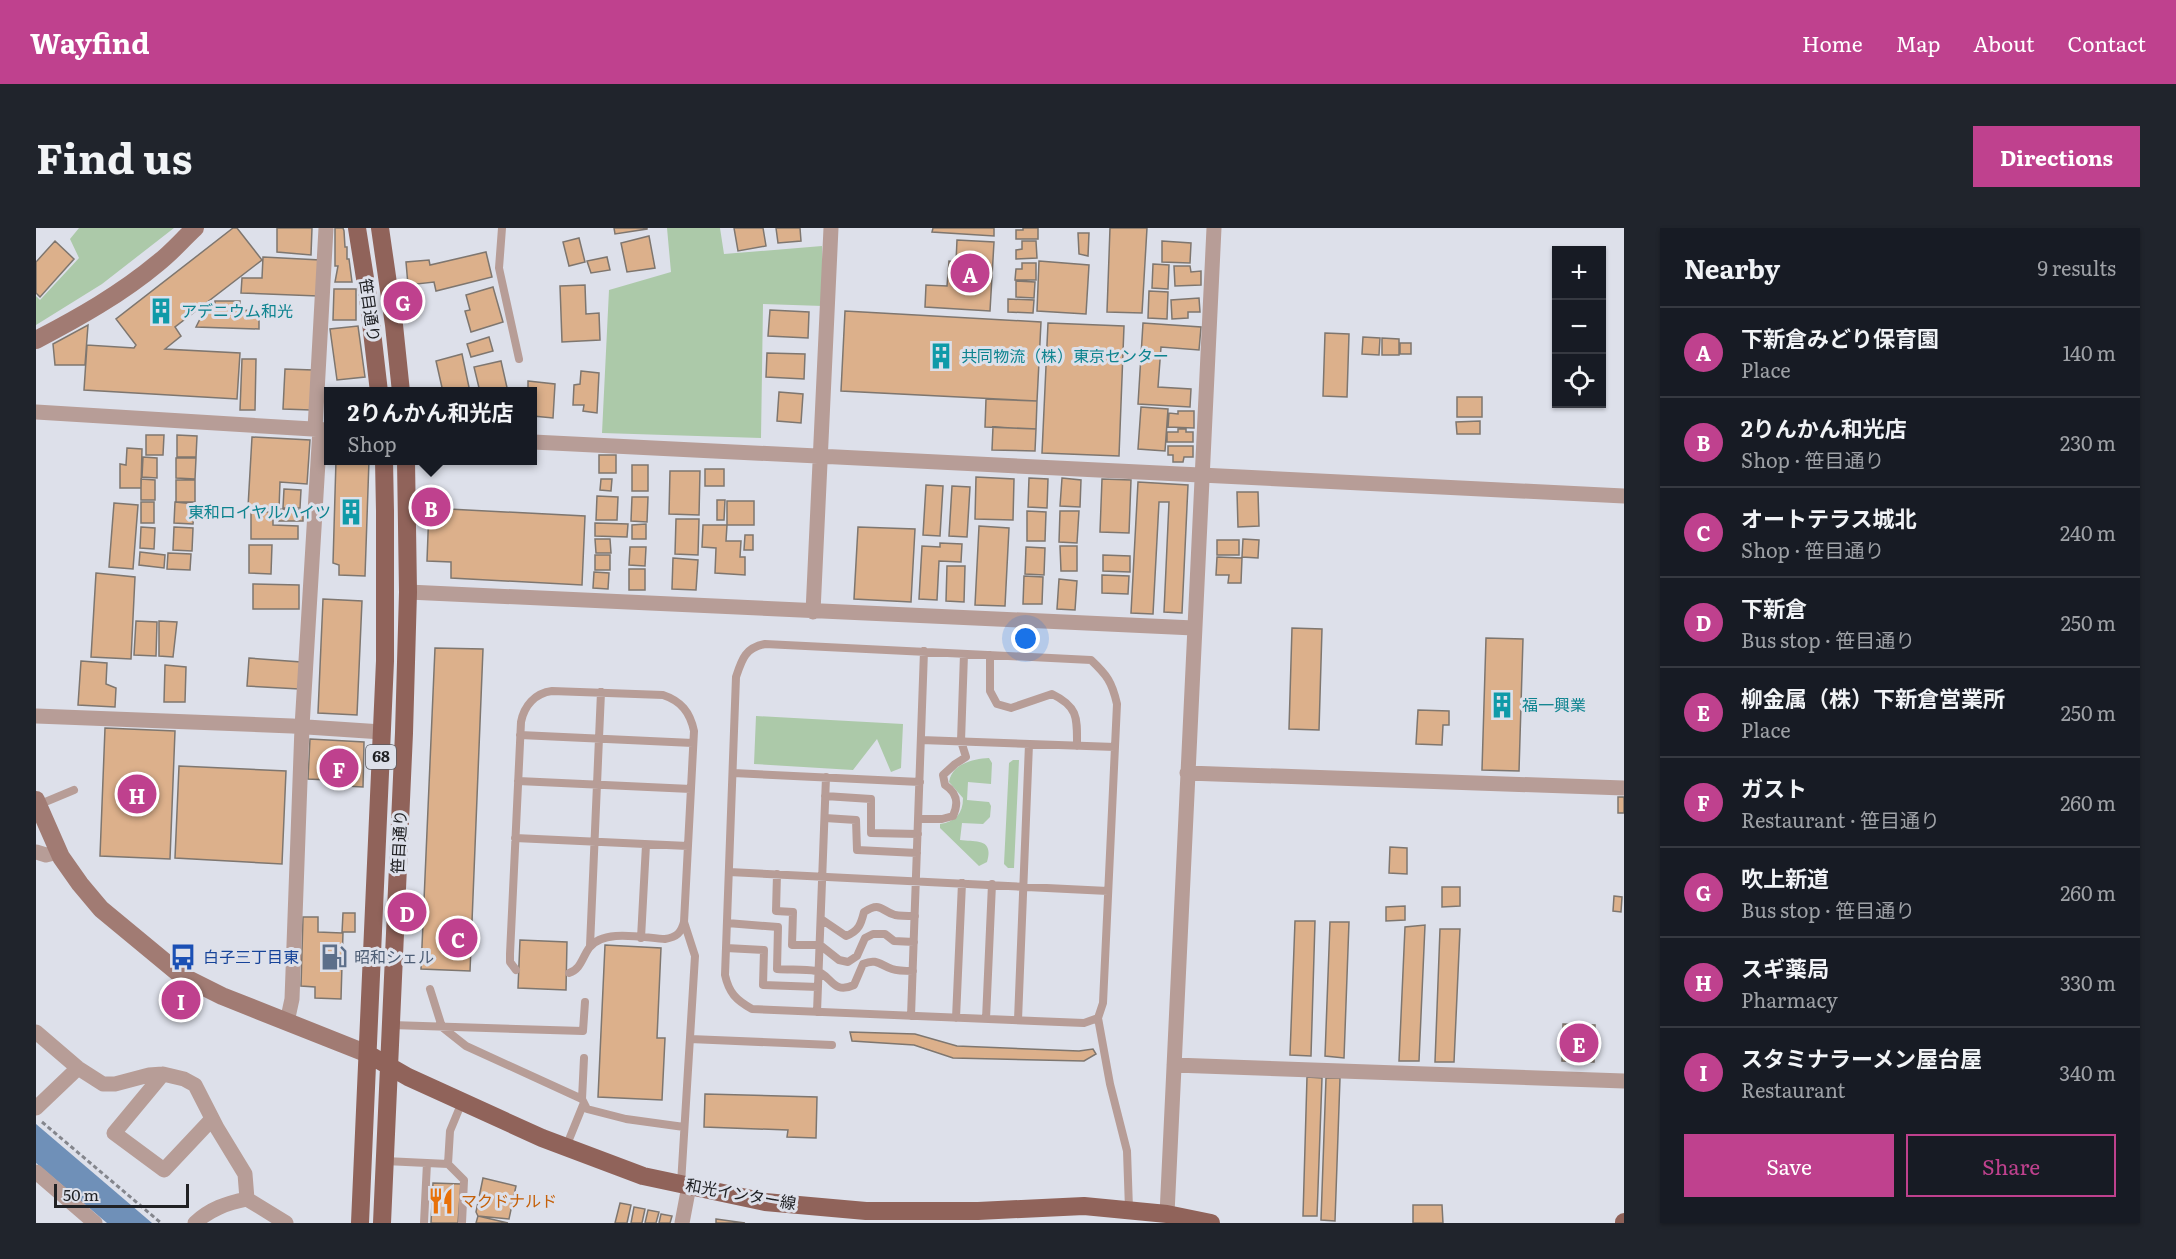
<!DOCTYPE html>
<meta charset="utf-8">
<style>
:root{--surface:#171b24;--page:#20242c;--text:#f1f3f6;--muted:#9ea1a6;--line:#363941;--accent:#bf418e}
body{margin:0;font-family:Literata,"Noto Sans JP",serif;background:var(--page);color:var(--text)}
.controls{position:absolute;right:18px;top:18px;display:grid;overflow:hidden;border-radius:0px;box-shadow:0 2px 4px #0004}
.controls button{width:54px;height:54px;display:grid;place-items:center;padding:0;border:0;border-bottom:2px solid var(--line);background:var(--surface);color:var(--text);font:30px sans-serif}
.scale{position:absolute;left:18px;bottom:15px;width:135px;box-sizing:border-box;padding-left:6px;border:3px solid #202124;border-top:0;font-size:16px;line-height:21px;white-space:nowrap;color:#202124;-webkit-text-stroke:4px #dde0ea;paint-order:stroke}
.you{position:absolute;left:990px;top:411px;width:21px;height:21px;margin:-15px;border:4px solid #fff;border-radius:50%;background:#1a73e8;box-shadow:0 0 0 9px #1a73e833}
.badge{display:grid;place-items:center;width:39px;height:39px;border-radius:50%;background:var(--accent);color:#fff;font-size:20px;font-weight:700}
.pin{position:absolute;translate:-50% -50%;border:3px solid #fff;box-shadow:0 2px 6px #0006}
.popup{position:absolute;left:288px;top:159px;width:213px;height:78px;box-sizing:border-box;display:grid;place-content:center;border-radius:0px;background:var(--surface);filter:drop-shadow(0 2px 4px #0005);font-size:20px;white-space:nowrap;color:var(--muted)}
.popup b{font-size:22px;color:var(--text)}
.popup::after{content:'';position:absolute;left:50%;top:100%;margin-left:-12px;border:12px solid transparent;border-top-color:var(--surface)}
.list{margin:0;padding:0;list-style:none}
h2{display:flex;justify-content:space-between;align-items:center;height:78px;margin:0;padding:0 24px;font-size:26px}
h2 small{font-size:20px;font-weight:400;color:var(--muted)}
.list li{display:grid;grid-template-columns:39px 1fr auto;gap:18px;align-items:center;box-sizing:border-box;height:90px;padding:0 24px;border-top:2px solid var(--line)}
.list b{display:block;font-size:22px;white-space:nowrap}
.list p{margin:0;font-size:20px;white-space:nowrap;color:var(--muted)}
.list em{font-size:20px;font-style:normal;color:var(--muted)}
.actions{display:flex;gap:12px;padding:18px 24px}
.actions a{flex:1;padding:14px 0;border:2px solid var(--accent);border-radius:0px;text-align:center;font-size:21px;color:var(--accent)}
.actions .main{background:var(--accent);color:#fff}
.icon{flex:none;width:33px;height:33px;fill:none;stroke:currentColor;stroke-width:2;stroke-linecap:round;stroke-linejoin:round}
.map{position:relative;flex:none;width:1588px;height:995px;overflow:hidden;border-radius:0px}
header{display:flex;align-items:center;gap:36px;box-sizing:border-box;height:84px;padding:0 30px;background:var(--accent);color:#fff}
header strong{font-size:28px}
nav{display:flex;gap:33px;margin-inline-start:auto;font-size:21px}
.intro{display:flex;align-items:center;justify-content:space-between;box-sizing:border-box;height:144px;padding:0 36px}
h1{margin:0;font-size:42px}
.button{padding:15px 27px;border-radius:0px;background:var(--accent);color:#fff;font-size:21px;font-weight:700}
main{display:flex;gap:36px;padding:0 36px}
aside{flex:1;background:var(--surface);border-radius:0px;box-shadow:0 2px 4px #0004}
.map>svg:first-child{display:block}
</style>
<header>
<strong>Wayfind</strong>
<nav><a>Home</a><a>Map</a><a>About</a><a>Contact</a></nav>
</header>
<div class="intro"><h1>Find us</h1><a class="button">Directions</a></div>
<main>
<div class="map">
<svg width="1588" height="995" viewBox="0 0 1588 995">
<rect width="100%" height="100%" fill="#dde0ea"/>
<path fill="#acc9a9" d="M43,0h95l-72,56 -66,41v-29l4,4 39,-42 -9,-19z
M631,0h53l4,26 98,-8 1,60 -60,-2 -2,134 -159,-5 7,-143 62,-18z
M720,488l147,8 -2,44 -10,4 -14,-33 -24,31 -99,-6z
M953,530l3,5 -1,21 -23,-2 -1,18 22,2 2,4 -1,11 -7,7 -21,-1 -2,17c16,2 34,-2 27,22l-8,4 -39,-38v-4c15,-2 23,-10 23,-26l-14,-16c3,-18 23,-23 40,-24z
M977,532h6l-5,108h-6l-4,-4 5,-101z"/>
<path fill="#6f90b8" d="M0,896l116,99h-45l-71,-60z"/>
<path fill="#dcb08b" stroke="#7e766f" stroke-width="1.5" d="M197,0h4l25,32 -87,67 6,9 -16,13 75,4 -3,46 -153,-9 3,-45 47,3 2,-3 -20,-26z
M241,0h35l-1,27 -34,-3z
M299,0h8l1,3 1,16h2v12h2l3,23h-17l3,-16h-3z
M578,0h33v1l-32,5z
M698,0h29l3,18 -28,5z
M740,0h24l1,13 -23,2z
M897,0h61v8l-62,-4z
M987,0h15v11h-22v-9h7z
M1074,0h37l-5,85 -35,-1z
M1042,5h11l-1,23 -9,-2z
M613,8l6,32 -28,4 -6,-29z
M543,10l6,24 -16,4 -6,-24z
M921,12l37,2 -4,69 -65,-4 1,-22 21,1 2,-25 7,1z
M19,13l19,18 -34,38 -4,-4v-31z
M986,13h14l1,17 -21,1v-9l6,-1z
M1126,13l29,2 -1,20 -28,-1z
M450,24l6,25 -56,14 -2,-9 -26,3 -2,-23 23,-2 1,5z
M227,29l57,3 -2,36 -77,-3 1,-15h20z
M571,29l3,13 -19,3 -4,-12z
M1003,33l50,4 -3,49 -49,-3z
M986,35h14v17h-21l1,-11h6z
M1117,36l16,1 -1,24 -16,-1z
M1138,38h16l1,6 10,-1v14l-26,1z
M980,53l19,1 -1,16 -18,-1z
M549,57l1,29 13,-1 1,27 -38,2 -2,-56z
M457,59l10,35 -32,10 -6,-21 5,-1 -4,-15z
M298,61h22v31h-23z
M1113,63l19,1 -1,27 -19,-1z
M1163,70l1,14h-12v6l-16,1 -1,-19z
M972,71l26,1 -1,13 -25,-1z
M179,73h25v9l19,1v18l-63,-2 9,-18h10z
M734,82l39,2 -1,26 -40,-2z
M809,83l196,11 -4,79 -196,-10z
M1012,95l76,3 -5,130 -77,-3z
M1107,95l58,4 -2,23 -38,-3 -3,40 33,2 -1,18 -52,-3z
M52,97l-3,40h-30l-2,-21z
M322,98l7,51 -28,3 -7,-51z
M1289,105l24,1 -2,63 -24,-1z
M453,109l4,14 -22,6 -4,-13z
M1327,109l17,1 -1,17 -17,-1z
M1346,110l17,1v16h-17z
M1364,115h11v11h-11z
M731,125l38,1 -1,25 -38,-2z
M426,126l8,38h-27l-7,-31z
M206,131h14l-1,51h-15z
M465,133l7,31h-28l-6,-25z
M249,141l28,1 -2,40 -28,-1z
M545,143l18,2 -2,40 -14,-2 1,-6h-11l1,-20 6,-1z
M492,153l27,3 -2,34 -20,-2v-24h-5z
M292,162l22,2h-21v23z
M743,164l24,2 -2,29 -24,-2z
M1421,169h25v20h-25z
M950,171l51,2 -1,28 -51,-2z
M1105,179l27,2 -3,42 -27,-2z
M1142,183h16v17l-26,-1 1,-14 9,1z
M1444,193v13h-23l-1,-12z
M957,199l43,2 -1,22 -43,-1z
M1142,201h8v3h7v10h-26v-10h11z
M110,207h18l-1,20h-17z
M141,207l20,1 -1,21h-19z
M216,209l58,3 -3,44 -27,-2 -1,27 -31,-2z
M1132,218h25v11h-9l-1,5h-10v-7h-5z
M91,220l15,1 -1,39h-21v-24l6,1z
M563,227h17v18h-17z
M107,229l14,1v20l-15,-1z
M140,230h20l-1,21 -19,-1z
M300,232h33l-4,116 -26,-1v-10l-6,-2z
M596,237h16v26h-16z
M669,241h19v17h-19z
M634,243h30l-1,44 -30,-1z
M940,249l38,2 -1,41 -38,-1z
M993,250l19,1 -1,29 -19,-1z
M1026,250l19,2 -1,27 -20,-1z
M105,251l14,1v20h-14z
M565,251h11l-1,12 -11,-1z
M1066,251l29,1 -2,53 -29,-1z
M140,252h19v22h-19z
M1102,254l50,3 -6,128 -18,-1 5,-110h-10l-6,112 -22,-1z
M890,257l17,1 -3,50 -17,-1z
M916,258l18,1 -3,50 -18,-1z
M248,261l17,1 -1,18h-17z
M1201,264h21l1,34 -21,1z
M561,268l21,1 -1,23h-21z
M596,269h16l-1,25 -16,-1z
M681,272h8l-1,20h-7z
M691,273h27v24h-27z
M105,274h13v21h-13z
M139,274l20,2 -2,20 -19,-1z
M78,275l24,2 -5,64 -24,-2z
M393,280l156,8 -3,69 -131,-7v-16l-24,-1z
M243,281l24,1v11h-24z
M991,283l19,1 -1,29h-18z
M1024,283h19l-2,32 -18,-1z
M215,284h22v13l25,1v13h-47z
M640,291h23l-1,36 -23,-1z
M559,295l33,1 -1,13 -32,-1z
M610,296v15h-14v-14z
M667,297h24l-1,16h15l-1,16h5v18l-30,-2 1,-25 -14,-1z
M943,298l30,2 -4,78 -30,-1z
M105,299l14,1 -1,21 -14,-1z
M138,299l19,1 -1,23 -19,-1z
M822,299l57,2 -4,73 -57,-3z
M709,307h8v15h-9z
M559,311h15l1,14h-15z
M1207,311l16,1 -1,18 -16,-1z
M1181,312h22v15h-22z
M904,315l22,1 -1,18 -22,-1 -2,39 -18,-1 3,-53 18,1z
M213,317h23l-1,29 -22,-1z
M1024,318h17v25h-16z
M594,319h16l-1,19 -16,-1z
M990,319l19,1 -1,27 -19,-1z
M104,324l25,3 -1,13 -25,-3z
M132,325l23,1 -1,16 -23,-1z
M559,327h15v15h-15z
M1067,327l27,1v16l-27,-1z
M1181,329l25,1 -1,25h-13l1,-8h-13z
M637,330l25,2 -2,30 -24,-1z
M911,338h18l-1,36 -18,-1z
M593,341h16v21h-16z
M558,344l15,1 -1,16 -15,-1z
M60,345l39,4 -4,82 -40,-2z
M1066,347l27,1 -1,18 -26,-1z
M988,348l19,1 -1,27h-19z
M1023,351l18,2 -2,29 -18,-1z
M217,356l46,1v24h-46z
M287,371l39,2 -5,114 -39,-2z
M100,393l21,1 -1,34 -22,-1z
M123,393l18,1 -4,35 -14,-1z
M1256,400l30,1 -3,101 -30,-1z
M1450,410l37,1 -4,132 -37,-1z
M399,420l48,1 -13,322 -49,-2z
M213,430l52,4 -2,27 -52,-3z
M45,433l26,2 -1,21 10,4 -1,19 -37,-2z
M129,437l21,2 -1,35h-21z
M1382,482l31,1v14h-6l-1,20 -26,-1z
M69,500l70,3 -5,128 -70,-3z
M274,511l54,3 -1,45 -36,-2 1,-5 -20,-1z
M143,538l107,5 -4,93 -107,-6z
M1582,569h6v16h-6z
M1354,619l17,1v26l-18,-1z
M1406,659h18v19l-18,1z
M1578,668l8,1 -1,15 -8,-1z
M1369,678v14l-19,1v-14z
M307,685h12v19h-12l-2,67 -26,-1v-11l-14,-1 2,-69h15v15l24,1z
M1259,693h20l-4,135 -21,-1z
M1294,694h19l-5,136 -19,-2z
M1389,697l-6,136h-20l6,-134z
M1404,701h20l-6,133h-19z
M484,712l47,2 -1,48 -48,-2z
M569,717l56,3 -4,90h8l-3,62 -64,-3z
M1527,796l32,1 -1,37 -32,-1z
M814,804l65,2 42,12 122,5 14,-2 3,5 -12,7 -131,-3 -39,-13 -62,-4z
M1271,849l15,1 -5,138h-14z
M1290,850h14l-5,143 -14,-1z
M669,866l112,3 -1,41 -29,-1 1,-7 -84,-3z
M447,950l33,8 -7,33 -31,-3 -2,-4z
M397,955l28,1 -3,39h-27z
M584,975l11,2 -4,18h-12z
M1377,977h29l1,18h-30z
M598,979l11,2 -3,14h-11z
M612,982l11,2 -3,11h-11z
M625,986l11,2 -2,7h-11z
M442,988l30,7h-32z
M680,991l29,4h-29z"/>
<g fill="none" stroke-linecap="round" stroke-linejoin="round">
<path stroke="#84868d" stroke-width="3" stroke-dasharray="4.5 3" stroke-linecap="butt" d="M6,894l119,101"/>
<path stroke="#b79d97" stroke-width="8" d="M466,0l-3,40 20,91
M729,416l326,16c16,15 21,22 26,44l-14,299 -5,15 -14,5 -332,-14c-16,-9 -23,-16 -27,-34l11,-298c6,-18 9,-29 29,-33z
M954,427v36l7,13 14,4 41,-14c27,13 25,25 25,52
M484,507l173,8
M885,512l194,7
M697,545l187,9
M482,553l173,8
M789,568l46,3v34l47,1
M2,577l36,-15
M789,590l31,2 1,30 60,3
M883,591h23l11,-3c6,-13 4,-23 -8,-31l-2,-10 12,-11 11,-7 -5,-16 3,-87
M479,610l173,8
M693,644l379,19
M741,646l-1,37 17,1 -1,33h28l19,15 9,2 9,-6 8,-18 8,-4h12l9,7 20,1
M785,691l25,17c13,-5 15,-12 18,-24 17,-11 17,-1 31,3 6,1 14,1 20,1
M691,695l51,4 -1,42c13,1 27,0 39,2 16,4 16,24 38,14l9,-21c14,-6 17,1 29,5 6,2 15,2 21,2
M605,710l5,-93
M554,718l11,-254
M690,720l38,2 -1,35 55,2
M480,742l-6,-8v-8l11,-232c3,-16 14,-29 31,-31l111,4c18,6 27,17 31,36l-10,191c-3,11 -7,15 -19,17 -21,-1 -62,-11 -76,9 -7,10 -8,21 -20,25
M394,761l12,38 24,19 116,53
M781,784l9,-235
M875,788l13,-365
M920,790l6,-135
M1062,790l12,66 17,67 2,58
M950,791l6,-135
M982,792l11,-276
M355,797l192,6 2,-29
M654,811l142,6
M548,830l-2,41 5,10 39,10 58,8
M530,919l17,-42
M349,933l42,2 -3,60
M391,935l21,1 16,16 -2,43
M412,936l2,-33 12,-29
M645,956l14,-228 -11,-34"/>
<path stroke="#b79d97" stroke-width="15" d="M0,184l293,18
M279,201l11,-201
M497,214l1091,54
M372,364l786,36
M777,384l18,-384
M0,488l256,10 90,6
M1151,545l437,15
M0,624l10,3 12,-3
M251,794l5,-23 10,-272 18,-298
M0,804l42,36 25,16h12l34,-9 14,-1 21,5 11,6 22,43 28,46 2,25 39,24
M1138,837l450,16
M127,846l-49,59 50,37 48,-51
M0,880l42,-40
M0,944l59,51
M1131,986l47,-986
M159,995c15,-14 32,-20 52,-24
M646,995l7,-37"/>
<path stroke="#a17b73" stroke-width="18" d="M0,112c42,-22 85,-46 122,-77 13,-10 24,-23 37,-35
M0,572l25,57 19,27 21,25 81,67 40,20 146,58"/>
<path stroke="#90635a" stroke-width="18" d="M321,0l11,69 11,95
M344,0l14,97 7,67
M332,826l40,23 134,61 101,38 122,26 101,9h112l106,-5 83,8 44,9
M324,995l25,-562v-150l-1,-51
M346,995l22,-490 4,-141 -2,-132
M1588,995v-1"/>
</g>
<defs>
<g id="building-bare" transform="scale(2.07)"><path d="M-4-6H4V6H1V3H-1V6H-4ZM-2.5-4.3h1.7v1.8h-1.7ZM.8-4.3h1.7v1.8H.8ZM-2.5-1h1.7V.8h-1.7ZM.8-1h1.7V.8H.8Z" fill="#0f9aa8" stroke="#dde0ea" stroke-width="2.5" paint-order="stroke"/></g>
<g id="bus-bare" transform="scale(2.07)"><path d="M-5-6H5V4H4V6H2V4H-2V6H-4V4H-5ZM-3.5-4V0h7V-4ZM-3.5 1.2v1.5H-2V1.2ZM2 1.2v1.5H3.5V1.2Z" fill="#1a4fb4" stroke="#dde0ea" stroke-width="2.5" paint-order="stroke"/></g>
<g id="fuel-bare" transform="scale(2.07)"><path d="M-5.5-6h7V0h2V4h1.3V-2.5L3-4.5l.8-.8L6-3V5H2.5V1h-1V6h-7ZM-4.2-4.7v3.2H.2V-4.7Z" fill="#5c6f8a" stroke="#dde0ea" stroke-width="2.5" paint-order="stroke"/></g>
<g id="restaurant-bare" transform="scale(2.07)"><path d="M-5-6h1v4h1v-4h1v4h1v-4h1v5L-1.5 .5V6h-2V.5L-5-1ZM5-6V6H3V1.5H1.5Q1.5-4 5-6Z" fill="#e8710a" stroke="#dde0ea" stroke-width="2.5" paint-order="stroke"/></g>
</defs>
<g fill-rule="evenodd">
<use href="#building-bare" x="125" y="83"/>
<use href="#building-bare" x="905" y="128"/>
<use href="#building-bare" x="315" y="284"/>
<use href="#building-bare" x="1466" y="477"/>
<use href="#bus-bare" x="147" y="729"/>
<use href="#fuel-bare" x="298" y="729"/>
<use href="#restaurant-bare" x="405" y="973"/>
</g>
<g text-anchor="middle" stroke-width="6" stroke-linejoin="round" paint-order="stroke">
<rect fill="#dde0ea" stroke="#595a5f" stroke-width="1.5" x="330" y="517" width="30" height="24" rx="4.5"/>
<g font-size="15" font-weight="bold" fill="#202124">
<text x="345" y="534">68</text>
</g>
<g font-size="16" fill="#202124" stroke="#dde0ea">
<text transform="translate(334 82) rotate(82)" y="6">笹目通り</text>
<text transform="translate(363 614) rotate(-87)" y="6">笹目通り</text>
<text transform="translate(705 966) rotate(10)" y="6">和光インター線</text>
</g>
<g font-size="16" fill="#0d838f" stroke="#dde0ea" text-anchor="start">
<text x="145" y="89">アデニウム和光</text>
<text x="925" y="134">共同物流（株）東京センター</text>
<text x="295" y="290" text-anchor="end">東和ロイヤルハイツ</text>
<text x="1486" y="483">福一興業</text>
</g>
<g font-size="16" fill="#164399" stroke="#dde0ea" text-anchor="start">
<text x="167" y="735">白子三丁目東</text>
</g>
<g font-size="16" fill="#4e5e75" stroke="#dde0ea" text-anchor="start">
<text x="318" y="735">昭和シェル</text>
</g>
<g font-size="16" fill="#c56008" stroke="#dde0ea" text-anchor="start">
<text x="425" y="979">マクドナルド</text>
</g>
</g>
</svg>
<div class="controls">
<button>+</button>
<button>−</button>
<button><svg class="icon" aria-label="locate" viewBox="0 0 24 24"><circle cx="12" cy="12" r="6"/><path d="M12 2v4M12 18v4M2 12h4M18 12h4"/></svg></button>
</div>
<div class="scale">50 m</div>
<div class="you"></div>
<div class="pin badge" style="left:934px;top:45px">A</div>
<div class="pin badge" style="left:395px;top:279px">B</div>
<div class="popup"><b>2りんかん和光店</b>Shop</div>
<div class="pin badge" style="left:422px;top:710px">C</div>
<div class="pin badge" style="left:371px;top:684px">D</div>
<div class="pin badge" style="left:1543px;top:815px">E</div>
<div class="pin badge" style="left:303px;top:540px">F</div>
<div class="pin badge" style="left:367px;top:73px">G</div>
<div class="pin badge" style="left:101px;top:566px">H</div>
<div class="pin badge" style="left:145px;top:772px">I</div>
</div>
<aside>
<h2>Nearby<small>9 results</small></h2>
<ul class="list">
<li><span class="badge">A</span><div><b>下新倉みどり保育園</b><p>Place</p></div><em>140 m</em></li>
<li><span class="badge">B</span><div><b>2りんかん和光店</b><p>Shop · 笹目通り</p></div><em>230 m</em></li>
<li><span class="badge">C</span><div><b>オートテラス城北</b><p>Shop · 笹目通り</p></div><em>240 m</em></li>
<li><span class="badge">D</span><div><b>下新倉</b><p>Bus stop · 笹目通り</p></div><em>250 m</em></li>
<li><span class="badge">E</span><div><b>柳金属（株）下新倉営業所</b><p>Place</p></div><em>250 m</em></li>
<li><span class="badge">F</span><div><b>ガスト</b><p>Restaurant · 笹目通り</p></div><em>260 m</em></li>
<li><span class="badge">G</span><div><b>吹上新道</b><p>Bus stop · 笹目通り</p></div><em>260 m</em></li>
<li><span class="badge">H</span><div><b>スギ薬局</b><p>Pharmacy</p></div><em>330 m</em></li>
<li><span class="badge">I</span><div><b>スタミナラーメン屋台屋</b><p>Restaurant</p></div><em>340 m</em></li>
</ul>
<div class="actions"><a class="main">Save</a><a>Share</a></div>
</aside>
</main>
